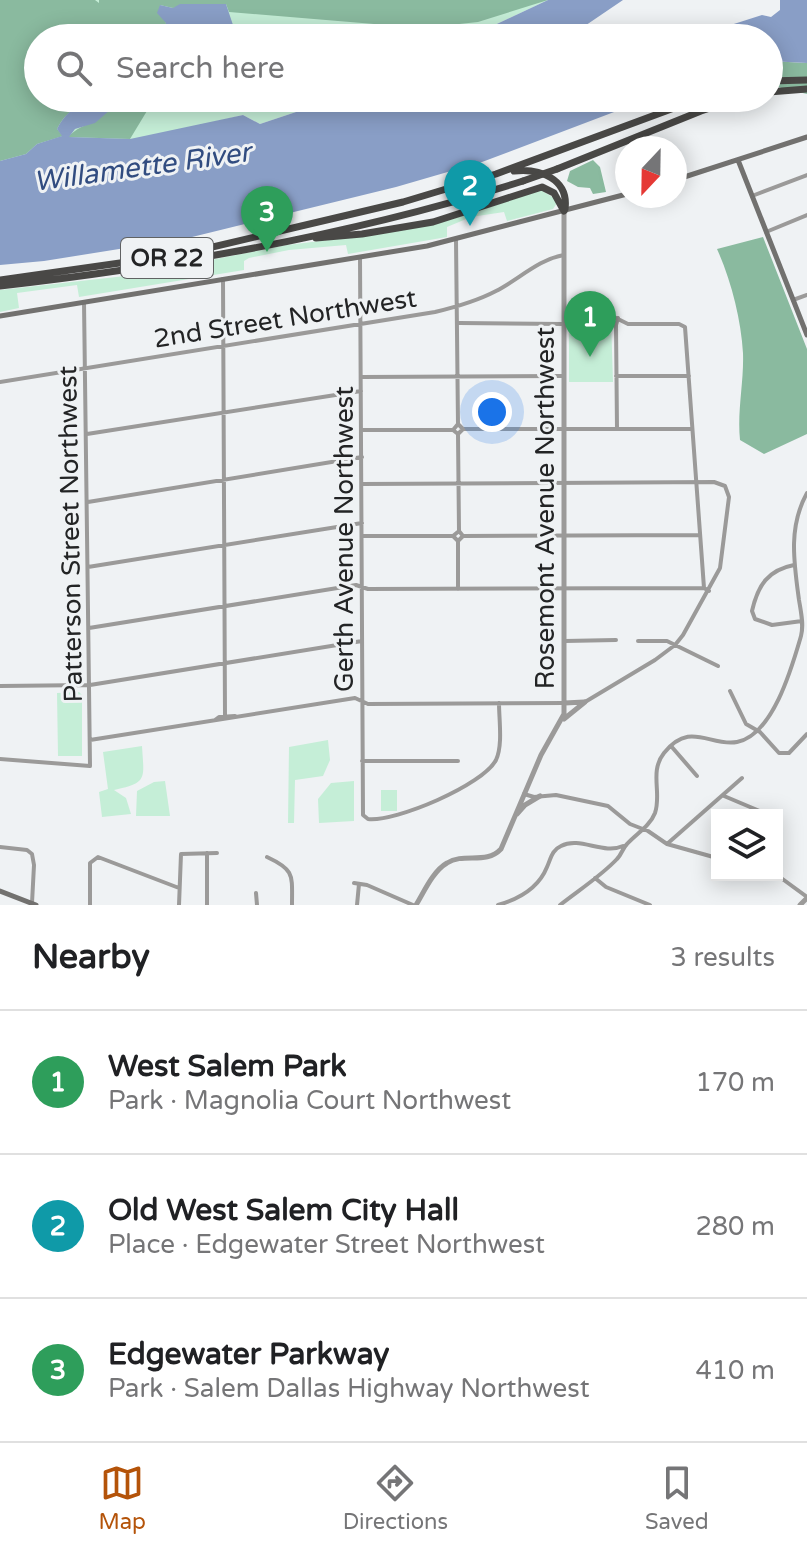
<!DOCTYPE html>
<meta charset="utf-8">
<style>
:root{--surface:#fff;--page:#f2f2f2;--text:#202124;--muted:#757577;--line:#e0e0e0;--accent:#b45309}
body{margin:0;font-family:"Varela Round",sans-serif;background:var(--page);color:var(--text)}
.controls{position:absolute;right:24px;bottom:24px;display:grid;overflow:hidden;border-radius:0px;box-shadow:0 4px 20px #0003}
.controls button{width:72px;height:72px;display:grid;place-items:center;padding:0;border:0;border-bottom:2px solid var(--line);background:var(--surface);color:var(--text);font:40px sans-serif}
.compass{position:absolute;left:615px;top:136px;width:72px;height:72px;border-radius:50%;background:var(--surface);box-shadow:0 4px 20px #0003;rotate:202deg}
.you{position:absolute;left:492px;top:412px;width:28px;height:28px;margin:-20px;border:6px solid #fff;border-radius:50%;background:#1a73e8;box-shadow:0 0 0 12px #1a73e833}
.badge{display:grid;place-items:center;width:52px;height:52px;border-radius:50%;background:var(--accent);color:#fff;font-size:26px;font-weight:700}
.pin{position:absolute;translate:-50% -66px;filter:drop-shadow(0 2px 4px #0008)}
.pin::after{content:'';position:absolute;top:42px;width:28px;height:24px;background:inherit;clip-path:polygon(0 0,100% 0,50% 100%)}
.list{margin:0;padding:0;list-style:none}
h2{display:flex;justify-content:space-between;align-items:center;height:104px;margin:0;padding:0 32px;font-size:34px}
h2 small{font-size:26px;font-weight:400;color:var(--muted)}
.list li{display:grid;grid-template-columns:52px 1fr auto;gap:24px;align-items:center;box-sizing:border-box;height:144px;padding:0 32px;border-top:2px solid var(--line)}
.list b{display:block;font-size:30px;white-space:nowrap}
.list p{margin:0;font-size:26px;white-space:nowrap;color:var(--muted)}
.list em{font-size:26px;font-style:normal;color:var(--muted)}
.icon{flex:none;width:44px;height:44px;fill:none;stroke:currentColor;stroke-width:2;stroke-linecap:round;stroke-linejoin:round}
.map{position:relative;flex:none;width:807px;height:905px;overflow:hidden}
.search{position:absolute;background:var(--surface);box-shadow:0 4px 20px #0003;left:24px;right:24px;top:24px;height:88px;display:flex;align-items:center;gap:20px;box-sizing:border-box;padding:0 28px;border-radius:44px;color:var(--muted);font-size:30px}
.sheet{height:536px;background:var(--surface)}
nav{display:flex;justify-content:space-around;align-items:center;box-sizing:border-box;height:112px;border-top:2px solid var(--line);background:var(--surface);font-size:22px;color:var(--muted)}
nav a{display:grid;justify-items:center;gap:4px}
nav .on{color:var(--accent)}
.map>svg:first-child{display:block}
</style>
<div class="map">
<svg width="807" height="905" viewBox="0 0 807 905">
<rect width="100%" height="100%" fill="#eff2f4"/>
<path fill="#c5eed7" d="M0,0h548l-81,38h-429v60h300l-78,26 -17,-9 -94,22 -149,24z
M541,190l13,8 3,5 -4,6 -46,12 -3,-9 -33,5 -24,10v10l-99,17 -2,-9 -57,5 -40,8 -5,3v9l-165,27 -2,-12 -60,8 2,15 -19,4v-22l134,-15 153,-30 83,-10 83,-16z
M575,317h33l3,3 2,62h-44v-59l1,-5z
M79,692l3,3v61h-24l-1,-63z
M328,740l2,20 -7,16 -28,4 -1,43h-6l1,-76z
M142,746c2,33 6,37 -28,44l12,8 5,16 -29,3 -3,-25 9,-3 -5,-37z
M165,781l5,35h-34l1,-25 17,-9z
M354,781v40l-35,2 -1,-24 13,-16z
M381,790h16v21h-16z"/>
<path fill="#8aba9f" d="M0,0h95l4,3v-3h449l-70,22 -56,6 -193,-16 -3,-8 -53,4 -13,-3 6,18 -2,10h-16l-2,5h-108v60h114l1,3 -23,38 -62,-2c17,-18 34,-9 43,-37 -24,5 -41,3 -54,29l6,7 -26,8 -11,10 -26,7z
M769,61l38,2v31l-38,-9z
M593,160l7,7 6,25 -13,2 -3,-6 -12,-1 -11,-6 3,-10z
M763,237l44,112v85l-43,20 -24,-14c-3,-29 4,-58 3,-87 -2,-34 -12,-73 -26,-104z"/>
<path fill="#899ec6" d="M548,0h75l-56,38h-100z
M780,0h27v63l-38,-2v-23h-79l72,-23 9,2 9,-7z
M180,4h46l8,24 -8,10h-80l1,-5h17l2,-10 -9,-10 3,-8 13,3z
M338,98h313l-169,64 -86,25 -208,51 -144,23 -44,4v-104l26,-7 11,-10 25,-8 -5,-7c14,-27 29,-24 55,-29l5,4 -22,19 -20,6 -6,8 61,2 113,-24 17,9z"/>
<g fill="none" stroke-linecap="round" stroke-linejoin="round">
<path stroke="#9b9a99" stroke-width="4" d="M752,196l55,-21
M766,232l41,-17
M456,240l2,184 -5,6 5,4 5,-5 -5,-5
M360,257l3,558 5,4c28,3 115,-34 128,-59 7,-15 3,-40 3,-57
M223,279l2,437
M793,300l14,-5
M564,314l42,-1 22,11h51l6,3 19,261
M459,323l105,1
M616,376h73
M362,377l201,-1
M0,382l435,-70c21,-5 42,-11 61,-21 22,-11 43,-32 68,-36
M463,429h229
M617,429l-1,-104 2,-7
M361,430h92
M87,434l274,-43
M458,434l1,97 4,5 -5,5 -5,-5 6,-5
M362,484l352,-2 11,4 4,11 -9,71 -37,67 -8,10 -20,15 -70,42
M88,502l274,-45
M362,536h91
M463,536l237,-1
M458,541v48
M794,565c-26,5 -36,20 -42,46l3,8 17,6 30,-4
M88,567l274,-44
M89,628l267,-43 12,4 336,-1 5,3
M565,641l51,-1
M638,641h29l51,25
M0,686l90,-1 272,-44
M730,691l16,33 14,8 19,21h10l18,-19
M215,720l4,-3 16,-1
M90,740l265,-42 13,6 197,-1
M671,746l26,30
M0,759l90,7 -6,-464
M362,761h96
M524,794l10,3 22,-2 52,11 22,18 18,7 19,13 50,14
M724,796l45,19
M777,820v10
M667,844l75,-66
M0,847l27,3 5,4 2,11 -2,38
M267,857c28,13 25,18 25,48
M777,875l30,22
M595,878l11,9 44,18
M354,883l13,2 46,20
M256,893l1,12
M90,905v-42l8,-6 81,31
M179,905l2,-51 36,-1
M207,905v-52
M357,905l2,-21
M498,905c21,-6 41,-18 49,-38 4,-9 5,-17 14,-21 19,-10 42,9 62,0
M560,905c19,-15 41,-29 57,-46 5,-5 5,-10 10,-15 9,-10 23,-18 28,-31 7,-20 -6,-41 9,-60 26,-33 46,-6 73,-11 36,-7 55,-75 64,-106 3,-11 0,-24 -2,-36 -5,-37 -11,-73 8,-107"/>
<path stroke="#9b9a99" stroke-width="5" d="M565,703l19,-1
M564,719l21,-17
M517,814l8,-9 15,-9
M416,905c8,-13 17,-34 31,-42 17,-11 39,2 54,-14l40,-94 23,-41v-503
M800,905l7,-7"/>
<path stroke="#72716f" stroke-width="5" d="M738,160l69,175
M675,180l132,-43
M0,316l427,-70 200,-52
M0,891l36,14"/>
<path stroke="#494846" stroke-width="7" d="M769,81l38,-1
M769,92l38,-3
M557,169l144,-58 39,-13
M514,171c26,-3 55,8 51,38
M316,238l46,-4 71,-12 109,-35 12,6 10,18
M0,280l183,-26 220,-52 93,-28 205,-76
M0,286c177,-20 353,-51 523,-105"/>
<path stroke="#494846" stroke-width="7" d="M523,181l34,-12"/>
</g>
<g text-anchor="middle" stroke-width="6" stroke-linejoin="round" paint-order="stroke">
<rect fill="#eff2f4" stroke="#606263" stroke-width="2" x="121" y="238" width="92" height="40" rx="6"/>
<g font-size="24" font-weight="bold" fill="#232425">
<text x="167" y="266">OR 22</text>
</g>
<g font-size="26" fill="#232425" stroke="#eff2f4">
<text transform="translate(285 318) rotate(-9)" y="9">2nd Street Northwest</text>
<text transform="translate(545 508) rotate(-90)" y="9">Rosemont Avenue Northwest</text>
<text transform="translate(70 534) rotate(-91)" y="9">Patterson Street Northwest</text>
<text transform="translate(344 539) rotate(-90)" y="9">Gerth Avenue Northwest</text>
</g>
<g font-size="28" font-style="italic" fill="#314c80" stroke="#eff2f4">
<text transform="translate(142 166) rotate(-8)" y="10">Willamette River</text>
</g>
</g>
</svg>
<div class="controls">
<button><svg class="icon" aria-label="layers" viewBox="0 0 24 24"><path d="M12 4l9 5-9 5-9-5zM3 14l9 5 9-5"/></svg></button>
</div>
<svg class="compass" viewBox="-18 -18 36 36"><path d="M0-13l5 13h-10z" fill="#e53935"/><path d="M0 13l5-13h-10z" fill="#757577"/></svg>
<div class="you"></div>
<div class="pin badge" style="left:590px;top:357px;background:#2e9e5b">1</div>
<div class="pin badge" style="left:470px;top:226px;background:#0f9aa8">2</div>
<div class="pin badge" style="left:267px;top:252px;background:#2e9e5b">3</div>
<div class="search"><svg class="icon" aria-label="search" viewBox="0 0 24 24"><circle cx="10" cy="10" r="6"/><path d="M15 15l6 6"/></svg>Search here</div>
</div>
<section class="sheet">
<h2>Nearby<small>3 results</small></h2>
<ul class="list">
<li><span class="badge" style="background:#2e9e5b">1</span><div><b>West Salem Park</b><p>Park · Magnolia Court Northwest</p></div><em>170 m</em></li>
<li><span class="badge" style="background:#0f9aa8">2</span><div><b>Old West Salem City Hall</b><p>Place · Edgewater Street Northwest</p></div><em>280 m</em></li>
<li><span class="badge" style="background:#2e9e5b">3</span><div><b>Edgewater Parkway</b><p>Park · Salem Dallas Highway Northwest</p></div><em>410 m</em></li>
</ul>
</section>
<nav>
<a class="on"><svg class="icon" aria-label="map" viewBox="0 0 24 24"><path d="M3 6l6-2 6 2 6-2v14l-6 2-6-2-6 2zM9 4v14M15 6v14"/></svg>Map</a>
<a><svg class="icon" aria-label="directions" viewBox="0 0 24 24"><path d="M12 3l9 9-9 9-9-9zM9 14v-3h6M13 9l2 2-2 2"/></svg>Directions</a>
<a><svg class="icon" aria-label="saved" viewBox="0 0 24 24"><path d="M7 4h10v16l-5-4-5 4z"/></svg>Saved</a>
</nav>
